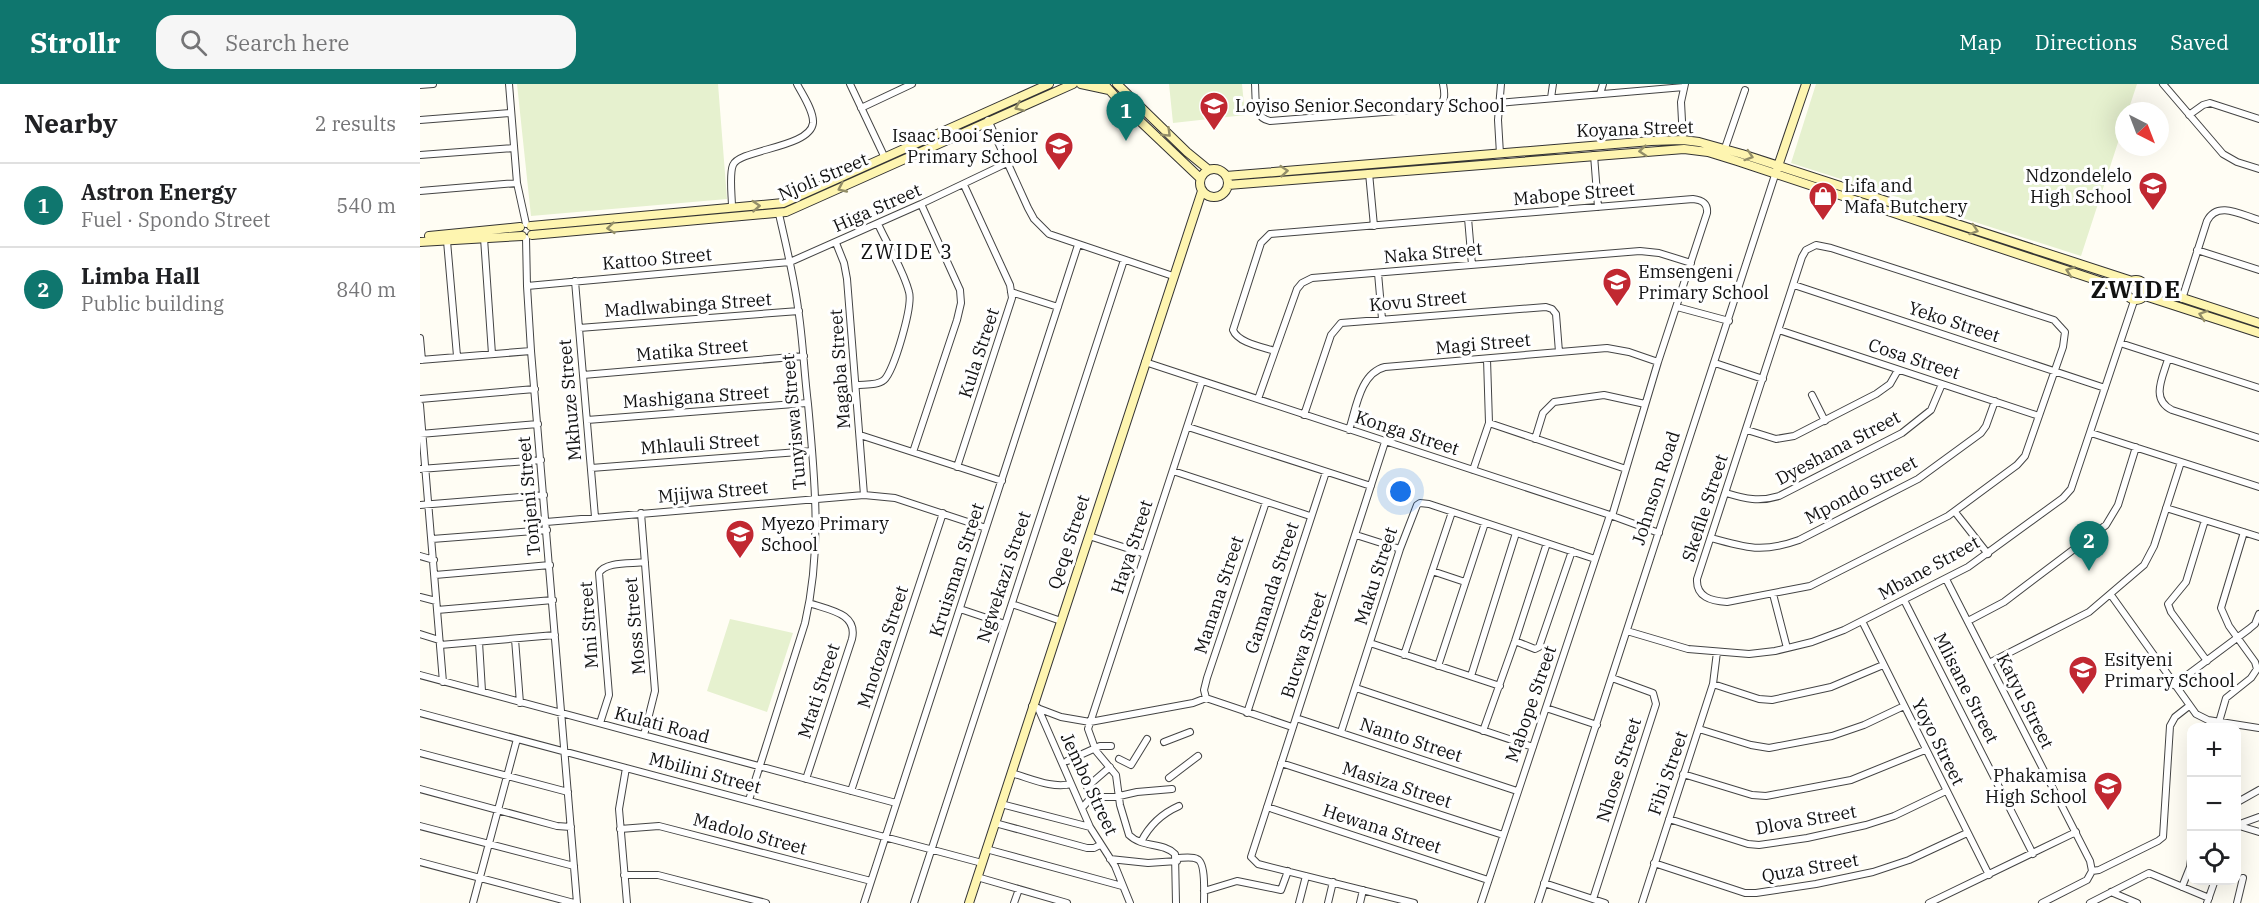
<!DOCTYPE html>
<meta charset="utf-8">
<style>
:root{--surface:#fff;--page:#f6f6f6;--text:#202124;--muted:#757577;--line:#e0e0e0;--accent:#0f766e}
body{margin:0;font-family:"IBM Plex Serif",serif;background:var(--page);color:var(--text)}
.controls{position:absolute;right:18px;bottom:18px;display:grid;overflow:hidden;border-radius:12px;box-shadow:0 6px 24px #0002}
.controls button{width:54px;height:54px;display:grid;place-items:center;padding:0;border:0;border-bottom:2px solid var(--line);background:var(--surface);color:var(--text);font:30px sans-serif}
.compass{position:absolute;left:1695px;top:18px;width:54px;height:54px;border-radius:50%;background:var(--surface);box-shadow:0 6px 24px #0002;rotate:138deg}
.you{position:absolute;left:981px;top:408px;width:21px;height:21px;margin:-15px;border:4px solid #fff;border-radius:50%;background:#1a73e8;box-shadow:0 0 0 9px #1a73e833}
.badge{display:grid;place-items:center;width:39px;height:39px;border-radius:50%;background:var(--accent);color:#fff;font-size:20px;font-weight:700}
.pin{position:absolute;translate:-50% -50px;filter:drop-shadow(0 2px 3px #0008)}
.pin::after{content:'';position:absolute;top:32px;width:21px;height:18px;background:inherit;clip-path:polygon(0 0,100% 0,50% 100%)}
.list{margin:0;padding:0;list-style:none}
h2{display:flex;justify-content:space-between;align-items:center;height:78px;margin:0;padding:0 24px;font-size:26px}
h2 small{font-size:20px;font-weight:400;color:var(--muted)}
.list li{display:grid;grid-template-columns:39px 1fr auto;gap:18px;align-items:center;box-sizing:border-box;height:84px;padding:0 24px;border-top:2px solid var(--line)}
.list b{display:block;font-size:22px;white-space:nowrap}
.list p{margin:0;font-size:20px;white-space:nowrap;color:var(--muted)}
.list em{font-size:20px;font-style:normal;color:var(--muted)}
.icon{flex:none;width:33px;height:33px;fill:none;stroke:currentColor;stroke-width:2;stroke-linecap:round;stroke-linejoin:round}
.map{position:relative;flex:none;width:1839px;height:819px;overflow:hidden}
header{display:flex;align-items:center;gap:36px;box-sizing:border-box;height:84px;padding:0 30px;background:var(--accent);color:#fff}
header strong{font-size:28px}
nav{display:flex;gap:33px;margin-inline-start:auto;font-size:21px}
.search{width:420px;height:54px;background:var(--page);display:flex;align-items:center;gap:15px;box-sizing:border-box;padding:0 21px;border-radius:18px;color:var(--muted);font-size:22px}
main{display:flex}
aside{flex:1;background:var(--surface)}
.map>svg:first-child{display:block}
</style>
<header>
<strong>Strollr</strong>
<div class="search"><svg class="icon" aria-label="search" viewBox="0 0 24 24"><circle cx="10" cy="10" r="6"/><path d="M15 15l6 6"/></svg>Search here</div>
<nav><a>Map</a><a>Directions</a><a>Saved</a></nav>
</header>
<main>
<aside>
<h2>Nearby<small>2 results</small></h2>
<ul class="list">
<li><span class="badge">1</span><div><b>Astron Energy</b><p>Fuel · Spondo Street</p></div><em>540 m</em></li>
<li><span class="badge">2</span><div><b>Limba Hall</b><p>Public building</p></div><em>840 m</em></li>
</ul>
</aside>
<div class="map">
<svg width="1839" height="819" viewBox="0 0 1839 819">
<rect width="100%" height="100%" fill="#fffdf4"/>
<path fill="#e6f1cf" d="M97,0h201l9,115 -196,17z
M749,0h73l3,31 -72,8z
M1396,0h321l-9,27h-4v13l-43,132 -290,-93z
M310,535l63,14 -26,79 -60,-21z"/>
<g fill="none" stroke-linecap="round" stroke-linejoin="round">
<g stroke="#444" stroke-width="8">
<path id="street" d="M89,0l8,99 9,41
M430,0l35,74
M835,0c1,14 -2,34 15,37l165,-13c11,-5 10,-14 8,-24
M1743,0l60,70 14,8 22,7
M0,1l13,-1
M1180,10l3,-10
M1131,14l2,-14
M1078,19l186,-16
M441,24l51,-24
M1769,31l14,-10 7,-2 49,16
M0,36l91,-7
M568,36l40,88 6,11 15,15 124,42
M1263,56l-2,-38 4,-18
M1305,64l20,-58
M1080,70l-2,-34 3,-36
M0,71l94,-7
M1174,71l4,52
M949,89l5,53
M0,107l97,-8
M312,123c0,-10 -3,-33 1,-42 7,-16 77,-17 80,-42 1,-12 -11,-29 -16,-39
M1048,134l4,47
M64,154l8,116
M106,154l1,48 4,65 46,552
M27,157l10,115
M416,159l8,20 3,16 17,216
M1396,161l15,3 223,72 11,12 -2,15 -38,109 -8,9 -69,51 -138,70 -83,16c-16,-1 -31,-5 -30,-23l105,-322 4,-7z
M1777,166l62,20
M958,189l4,46
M155,197l20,236
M1374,201l311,103
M107,202l263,-24 131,-58 86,-41
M591,208l47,15
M1762,215l25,-78c10,-21 35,-6 52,-1
M1257,223l52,14
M159,244l220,-17
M1359,246l260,86
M0,254l2,22
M1700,259l139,45
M855,267c-12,-4 -37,-8 -42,-21l28,-87 9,-9 423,-35c9,1 15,4 14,14l-49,149 -46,154
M1748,275c-5,18 -18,40 4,51l87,28
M0,276l111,-9
M725,278l465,153 49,18
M1295,279l48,16
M163,291l221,-19
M436,301c9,-1 21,1 28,-5 10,-9 29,-74 25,-88 -6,-23 -21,-46 -31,-68
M1392,311l13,26
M0,315l115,-10
M838,315l39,-110 5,-6 10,-5 328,-27 19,2 32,10
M0,321l23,277
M884,331l27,-80 10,-12 205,-16 6,2 4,5 3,38
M167,336l220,-17
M1069,339l137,46
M768,343l183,59
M929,346c7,-21 11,-57 36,-63l222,-19 22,4 29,10
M1327,346l29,9 18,-3 82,-42 14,-10 8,-14
M1671,349l168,54
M0,350l118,-10
M440,351l142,46
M1115,355l8,-26 11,-11 50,-7 41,9
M965,358l-134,415 7,7 156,39
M493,368l44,-132 4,-17 -1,-13 -39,-86
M537,383l55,-169 -2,-13 -46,-100
M171,384l221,-17
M0,385l121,-9
M1053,386l16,-47 -2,-64
M753,387l137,45
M1306,409c20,6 33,9 53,3l123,-63 29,-23 11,-26
M0,421l124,-10
M1746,424l93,29
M1535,428l33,42
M221,429l14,178 -11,44
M1785,436l-19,62 -18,22 3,8 36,49
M126,438l318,-27 31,3 91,30
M936,451l44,14
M669,452l56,18
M1291,454c35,10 52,15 88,2l119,-61 63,-46 5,-7 9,-25
M12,455l115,-9
M0,472l14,4
M1012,487l33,11
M15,491l115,-10
M1526,495l144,282 2,10
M1353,510l14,54
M1691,511l85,119 12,6 51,8
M0,513l16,4
M1484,516l129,254
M592,520l49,17
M540,525l45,15
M17,526l116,-10
M1442,537l127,254
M1548,537l36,-19 102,-77 12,-20 18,-58
M1207,547l61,18 61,5 26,-3 37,-9 32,-12 124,-63 95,-69 8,-9 63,-188
M0,550l19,6
M95,555l5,64
M1095,557l20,8 4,-2 33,-96
M59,558l3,49
M950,559l130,43
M20,561l115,-10
M984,571l48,-143
M1569,579l100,-51 55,-47 10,-19 27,-84
M1018,582l47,-143
M0,591l476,128
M1051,592l45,-143
M1293,600l46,15 13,1 59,-13 52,-22
M1754,601l75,-56 6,-5 4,-10
M936,604l177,59
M786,614l-2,-8 3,-12 59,-176
M612,622l29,11 29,5 103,-19 13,-5 86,29
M618,624l52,119 25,39 15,37
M1126,624l51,17
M0,629l562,150
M827,629l79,-241
M876,634l221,73
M1799,638l7,-24 25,-20 6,-9 -2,-7 -26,-36 -8,-18 23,-76
M180,639l9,-28 -10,-122c7,-12 33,-9 46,-11
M1279,645l52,16 18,3 63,-12 32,-11 40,-19
M1063,647l32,-90 32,-98
M921,648l59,-183 17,-44 3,-2 9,1 166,55
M744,658l26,-10
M0,669l148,39
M699,675l12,6 16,-26
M647,677l33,-15h11
M861,679l222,72
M206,684l-7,41 8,94
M591,689c19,5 41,16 60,11
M1263,690l69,21 14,1 85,-16 74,-30
M749,694l29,-22
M386,695l46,-140c6,-26 -23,-29 -43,-36
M667,703l23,-20
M0,705l137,37 14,1
M431,707l92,-278
M329,716l56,-177c17,-73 10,-144 3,-219 -4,-32 -5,-64 -10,-96 -4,-31 -12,-63 -19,-94
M1816,719l23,-13
M581,720l89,23
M847,723l221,73
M662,724l7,-8 14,-3h12l22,-5 35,-3
M1249,735l79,25 11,1 48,-7 59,-13 28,-9 52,-25
M575,739l92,25h7l6,-3
M1816,741l23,7
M1817,741l22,-8
M0,742l154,40
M200,745l39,-3 212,55
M721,758c8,-16 22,-29 38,-36
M566,765l136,37
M757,774c5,0 15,-2 20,1 9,3 7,35 7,44
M690,775l38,4 29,-2
M0,778l154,41
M1234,779l91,30h11l60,-9 57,-12 36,-12 58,-27
M1672,787l7,-1 59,-29 5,-4 7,-111 5,-9 14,-11
M204,791h34l108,28
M557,793l90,26
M1124,799l61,20
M1762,803l8,-20 2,-15
M784,807l33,-10 44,9 7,-19
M1691,808l26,11
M1173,815l63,-195 -3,-11 -41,-15
M53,819l44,-164
M444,819l214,-658
M494,819l210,-643
M594,819l5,-14
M756,819l-1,-49c-12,-12 -33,-6 -46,-19l-9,-30 -4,-30 -20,-24 -8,-22 114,-348
M879,819l7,-27
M908,819l5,-21
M940,819l3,-13
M1061,819l129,-388
M1118,819l237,-728
M1222,819l71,-219 4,-32
M1509,819l147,-71
M1622,819l45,-23 5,-9
M1670,819l59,-30 60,25
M1787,819l8,-23
M1817,819l6,-25"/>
</g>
<g stroke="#333" stroke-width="10">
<path id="secondary" d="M661,0l28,6
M684,0l18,20 78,74
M697,0l70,68 22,18
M780 99a14 14 0 1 1 28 0a14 14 0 1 1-28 0Z
M1357,85l29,-85
M806,92l425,-35 32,-1 16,2 43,12 390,127
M808,101l456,-36 24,3 29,9 389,129
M111,142l252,-23 266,-119
M112,151l254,-23 287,-128
M9,152l91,-9
M0,158l102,-6
M1706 206a10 10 0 1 1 20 0a10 10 0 1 1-20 0Z
M1726,202l113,37
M1725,212l114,37
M549,819l233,-712"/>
</g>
<use href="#street" stroke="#fff" stroke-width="6"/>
<use href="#secondary" stroke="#fef5b0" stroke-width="8"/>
</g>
<defs><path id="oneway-chevron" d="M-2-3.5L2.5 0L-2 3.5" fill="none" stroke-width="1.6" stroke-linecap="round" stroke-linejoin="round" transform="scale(1.5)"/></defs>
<g stroke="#938e68">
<use href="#oneway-chevron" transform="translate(599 23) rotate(157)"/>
<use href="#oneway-chevron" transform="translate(747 49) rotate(44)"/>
<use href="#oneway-chevron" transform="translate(1223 67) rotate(175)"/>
<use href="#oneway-chevron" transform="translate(1329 72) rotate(18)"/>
<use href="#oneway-chevron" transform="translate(864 87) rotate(-5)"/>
<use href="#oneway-chevron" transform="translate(422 104) rotate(155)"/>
<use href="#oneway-chevron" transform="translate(336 122) rotate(-4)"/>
<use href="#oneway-chevron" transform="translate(191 144) rotate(175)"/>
<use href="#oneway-chevron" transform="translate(1554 146) rotate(18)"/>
<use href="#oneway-chevron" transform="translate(1650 187) rotate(-161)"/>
<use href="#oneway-chevron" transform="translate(1783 231) rotate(-162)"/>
</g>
<defs>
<g id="school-pin" transform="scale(1.5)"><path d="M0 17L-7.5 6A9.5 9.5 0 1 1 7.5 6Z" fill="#c12831" stroke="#fff"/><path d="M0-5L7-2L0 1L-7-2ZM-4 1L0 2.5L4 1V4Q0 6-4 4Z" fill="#fff"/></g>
<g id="shop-pin" transform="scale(1.5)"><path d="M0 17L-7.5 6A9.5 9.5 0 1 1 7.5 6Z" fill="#c12831" stroke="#fff"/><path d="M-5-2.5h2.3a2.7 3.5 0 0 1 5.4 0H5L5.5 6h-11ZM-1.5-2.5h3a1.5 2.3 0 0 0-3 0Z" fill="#fff"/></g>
</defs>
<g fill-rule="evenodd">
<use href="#school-pin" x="794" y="22"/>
<use href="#school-pin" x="639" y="62"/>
<use href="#school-pin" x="1733" y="102"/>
<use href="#shop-pin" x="1403" y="112"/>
<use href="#school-pin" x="1197" y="198"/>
<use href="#school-pin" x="320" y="450"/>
<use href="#school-pin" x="1663" y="586"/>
<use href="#school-pin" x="1688" y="702"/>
</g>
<g text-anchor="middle" stroke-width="6" stroke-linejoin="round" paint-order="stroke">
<g font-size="18" fill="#111" stroke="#fff" text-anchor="start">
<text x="815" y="28">Loyiso Senior Secondary School</text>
<text x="618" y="58" text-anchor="end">Isaac Booi Senior<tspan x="618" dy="21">Primary School</tspan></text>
<text x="1712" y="98" text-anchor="end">Ndzondelelo<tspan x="1712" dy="21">High School</tspan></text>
<text x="1424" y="108">Lifa and<tspan x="1424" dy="21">Mafa Butchery</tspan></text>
<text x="1218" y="194">Emsengeni<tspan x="1218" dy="21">Primary School</tspan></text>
<text x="341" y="446">Myezo Primary<tspan x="341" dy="21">School</tspan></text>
<text x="1684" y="582">Esityeni<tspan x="1684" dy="21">Primary School</tspan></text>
<text x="1667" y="698" text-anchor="end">Phakamisa<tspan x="1667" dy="21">High School</tspan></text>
</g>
<g font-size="18" fill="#111" stroke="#fff">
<text transform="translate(1215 45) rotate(-2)" y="6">Koyana Street</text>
<text transform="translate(403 93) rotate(-23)" y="6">Njoli Street</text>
<text transform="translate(1154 110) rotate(-5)" y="6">Mabope Street</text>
<text transform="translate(457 124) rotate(-24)" y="6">Higa Street</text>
<text transform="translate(1013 169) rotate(-5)" y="6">Naka Street</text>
<text transform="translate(237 175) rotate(-5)" y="6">Kattoo Street</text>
<text transform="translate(998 217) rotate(-5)" y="6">Kovu Street</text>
<text transform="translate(268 221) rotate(-4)" y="6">Madlwabinga Street</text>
<text transform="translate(1534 238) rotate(18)" y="6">Yeko Street</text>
<text transform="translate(1063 260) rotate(-5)" y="6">Magi Street</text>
<text transform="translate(272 266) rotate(-5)" y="6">Matika Street</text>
<text transform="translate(559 269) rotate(-72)" y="6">Kula Street</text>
<text transform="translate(1494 275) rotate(18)" y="6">Cosa Street</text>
<text transform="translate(420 285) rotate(-94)" y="6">Magaba Street</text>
<text transform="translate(276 313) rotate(-4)" y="6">Mashigana Street</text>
<text transform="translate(150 316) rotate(-95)" y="6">Mkhuze Street</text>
<text transform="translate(374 338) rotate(-95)" y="6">Tunyiswa Street</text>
<text transform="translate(987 349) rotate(18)" y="6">Konga Street</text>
<text transform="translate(280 360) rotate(-4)" y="6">Mhlauli Street</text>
<text transform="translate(1418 364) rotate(-28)" y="6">Dyeshana Street</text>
<text transform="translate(1236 404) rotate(-72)" y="6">Johnson Road</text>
<text transform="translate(1441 406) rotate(-28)" y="6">Mpondo Street</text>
<text transform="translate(293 408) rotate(-5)" y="6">Mjijwa Street</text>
<text transform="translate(109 412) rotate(-95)" y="6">Tonjeni Street</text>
<text transform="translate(1285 424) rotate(-72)" y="6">Skefile Street</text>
<text transform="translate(649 458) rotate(-72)" y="6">Qeqe Street</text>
<text transform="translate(712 463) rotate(-72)" y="6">Haya Street</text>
<text transform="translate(1509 484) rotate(-29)" y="6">Mbane Street</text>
<text transform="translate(537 486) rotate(-72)" y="6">Kruisman Street</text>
<text transform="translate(956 492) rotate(-72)" y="6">Maku Street</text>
<text transform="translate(584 493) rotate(-72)" y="6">Ngwekazi Street</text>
<text transform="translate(852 504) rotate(-72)" y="6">Gamanda Street</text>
<text transform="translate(799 511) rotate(-72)" y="6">Manana Street</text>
<text transform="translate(169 541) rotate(-94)" y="6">Mni Street</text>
<text transform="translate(215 542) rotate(-95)" y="6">Moss Street</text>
<text transform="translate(884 561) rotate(-72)" y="6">Bucwa Street</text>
<text transform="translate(463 563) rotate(-72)" y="6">Mnotoza Street</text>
<text transform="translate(1546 604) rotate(63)" y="6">Mlisane Street</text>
<text transform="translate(399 607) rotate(-72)" y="6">Mtati Street</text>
<text transform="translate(1605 617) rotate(63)" y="6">Katyu Street</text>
<text transform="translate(1111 620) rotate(-71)" y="6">Mabope Street</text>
<text transform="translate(242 641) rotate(15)" y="6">Kulati Road</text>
<text transform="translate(991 656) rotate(18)" y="6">Nanto Street</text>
<text transform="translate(1518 658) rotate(63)" y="6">Yoyo Street</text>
<text transform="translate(1199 686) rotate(-72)" y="6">Nhose Street</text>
<text transform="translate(285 689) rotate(15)" y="6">Mbilini Street</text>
<text transform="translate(1248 689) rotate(-71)" y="6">Fibi Street</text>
<text transform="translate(669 700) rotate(65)" y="6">Jembo Street</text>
<text transform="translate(977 701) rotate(18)" y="6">Masiza Street</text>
<text transform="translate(1386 736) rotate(-10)" y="6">Dlova Street</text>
<text transform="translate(962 745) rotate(18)" y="6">Hewana Street</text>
<text transform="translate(330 750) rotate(15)" y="6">Madolo Street</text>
<text transform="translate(1390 784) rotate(-10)" y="6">Quza Street</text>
</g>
<g font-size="20" letter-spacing="1.5" fill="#111" stroke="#fff">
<text x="487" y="175">ZWIDE 3</text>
</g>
<g font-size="24" font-weight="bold" letter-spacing="1.5" fill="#111" stroke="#fff">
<text x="1716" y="214">ZWIDE</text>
</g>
</g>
</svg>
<div class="controls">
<button>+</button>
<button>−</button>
<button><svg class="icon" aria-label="locate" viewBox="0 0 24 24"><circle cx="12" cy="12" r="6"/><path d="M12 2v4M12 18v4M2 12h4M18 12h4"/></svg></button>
</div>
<svg class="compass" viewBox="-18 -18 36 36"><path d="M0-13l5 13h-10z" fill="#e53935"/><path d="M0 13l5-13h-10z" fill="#757577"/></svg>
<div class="you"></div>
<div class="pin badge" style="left:706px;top:57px">1</div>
<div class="pin badge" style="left:1669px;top:487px">2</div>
</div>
</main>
